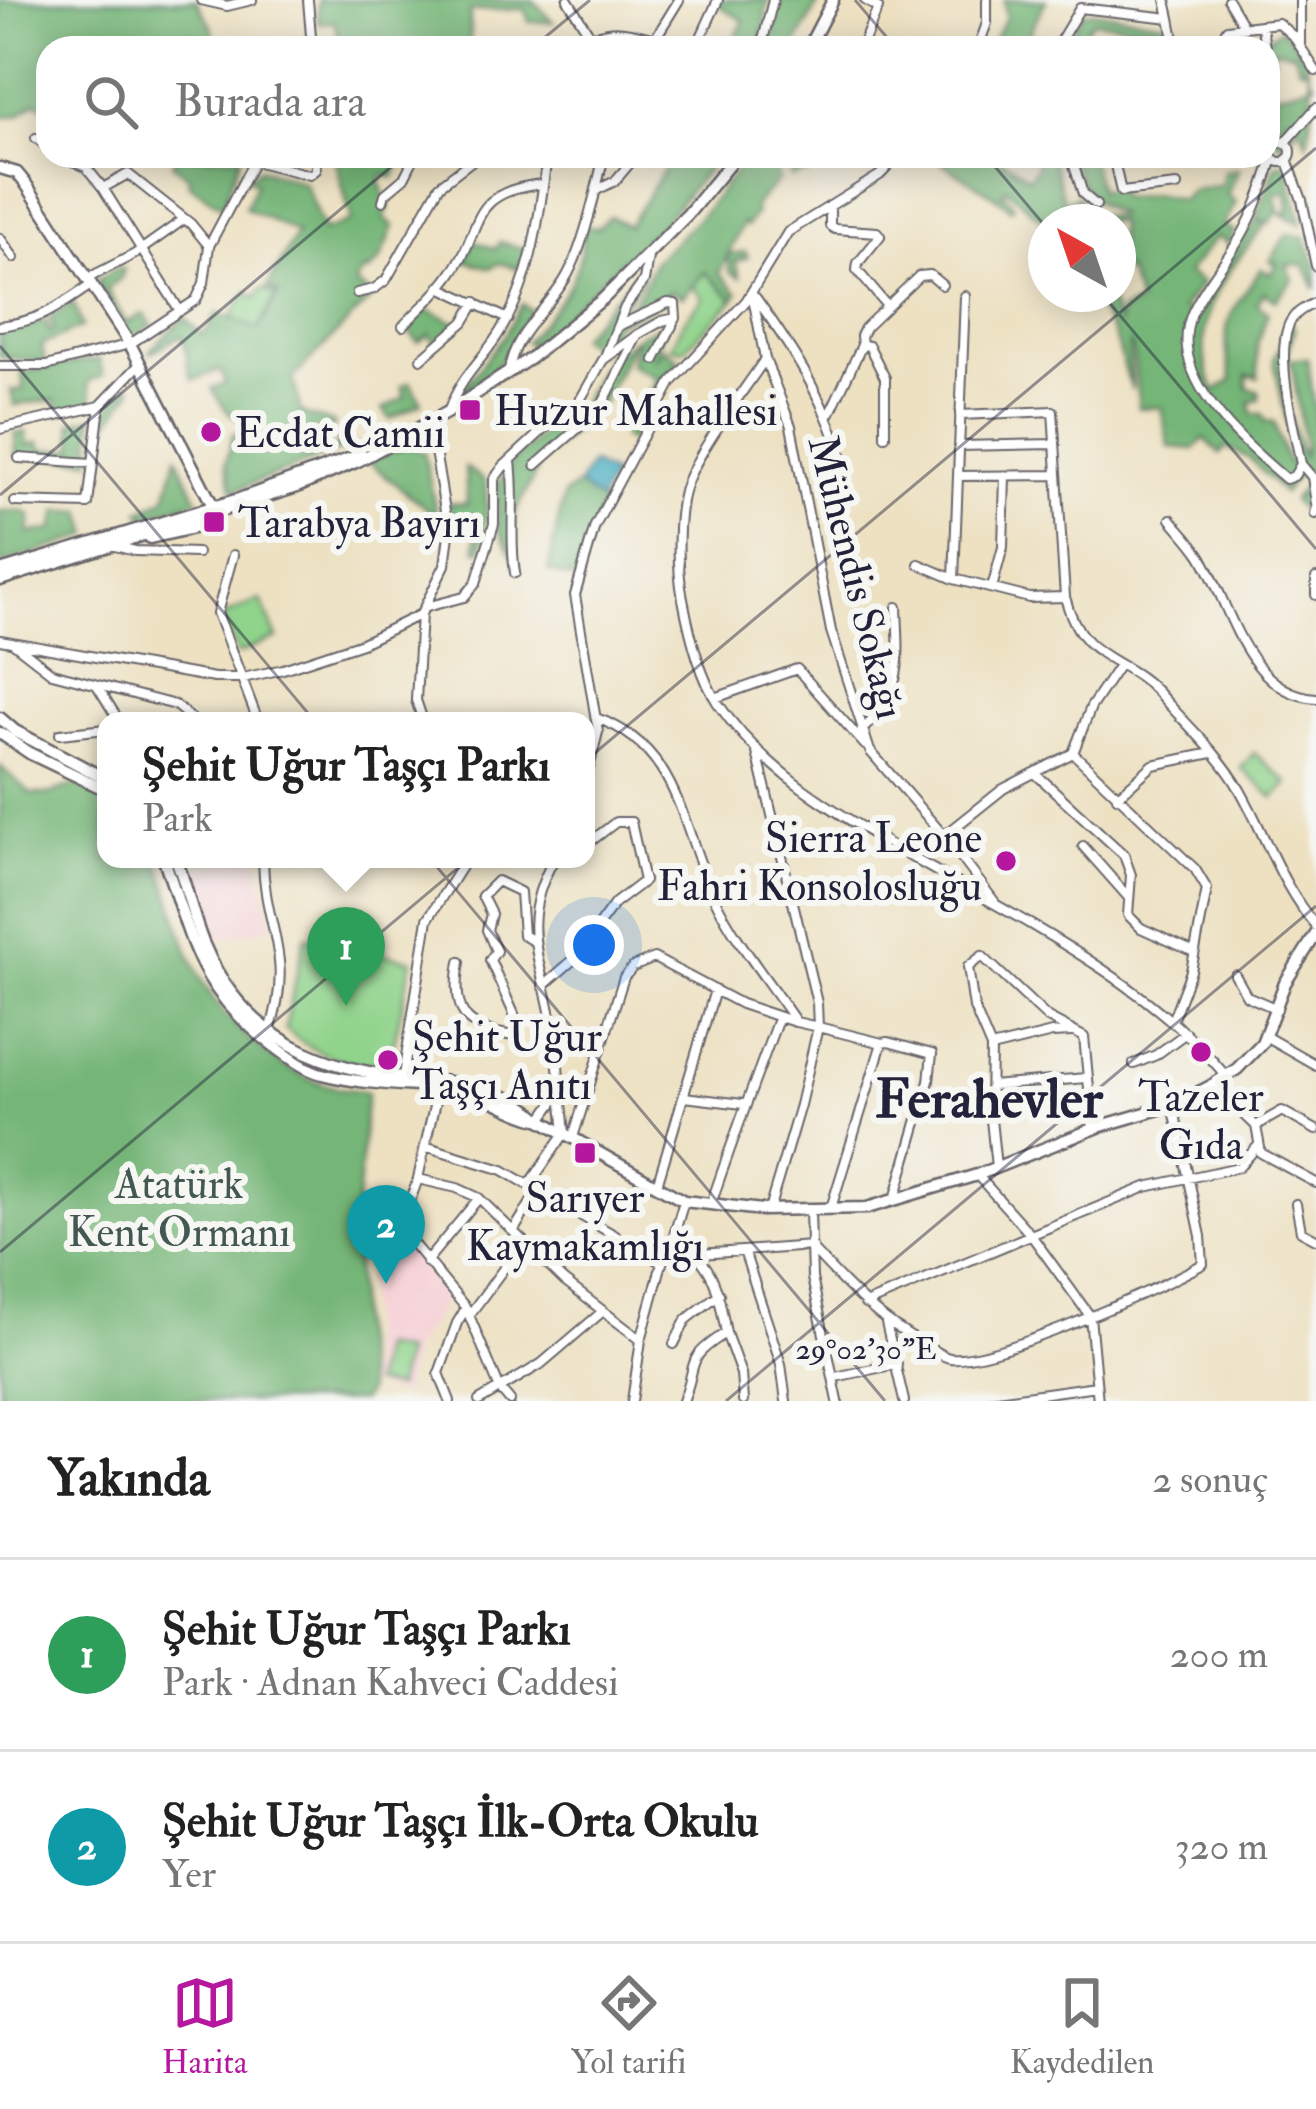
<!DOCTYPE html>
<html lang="tr">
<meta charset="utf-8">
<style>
:root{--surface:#fff;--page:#f6f6f6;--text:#222;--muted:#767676;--line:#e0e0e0;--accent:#b5179e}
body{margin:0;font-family:"IM FELL Double Pica",serif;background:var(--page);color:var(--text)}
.compass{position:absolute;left:1028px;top:204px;width:108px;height:108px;border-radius:50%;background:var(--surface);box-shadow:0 6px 30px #0003;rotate:320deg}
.you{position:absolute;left:594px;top:945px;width:42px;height:42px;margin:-30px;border:9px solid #fff;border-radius:50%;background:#1a73e8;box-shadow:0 0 0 18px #1a73e833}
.badge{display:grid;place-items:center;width:78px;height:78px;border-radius:50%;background:var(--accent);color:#fff;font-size:39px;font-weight:700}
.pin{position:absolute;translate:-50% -99px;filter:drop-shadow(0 3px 6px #0008)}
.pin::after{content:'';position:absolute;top:63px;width:42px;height:36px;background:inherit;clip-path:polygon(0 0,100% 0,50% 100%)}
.popup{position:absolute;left:97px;top:712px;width:498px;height:156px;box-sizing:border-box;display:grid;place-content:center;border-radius:24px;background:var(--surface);filter:drop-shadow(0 3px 9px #0005);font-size:39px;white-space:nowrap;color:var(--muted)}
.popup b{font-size:45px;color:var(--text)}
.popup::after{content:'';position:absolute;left:50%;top:100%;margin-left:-24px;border:24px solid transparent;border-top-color:var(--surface)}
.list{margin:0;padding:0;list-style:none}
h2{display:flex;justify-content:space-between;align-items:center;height:156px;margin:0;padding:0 48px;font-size:51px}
h2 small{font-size:39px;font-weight:400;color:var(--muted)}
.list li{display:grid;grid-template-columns:78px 1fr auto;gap:36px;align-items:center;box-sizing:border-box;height:192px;padding:0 48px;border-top:3px solid var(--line)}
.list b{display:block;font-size:45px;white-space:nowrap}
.list p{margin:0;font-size:39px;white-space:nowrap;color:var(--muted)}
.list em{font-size:39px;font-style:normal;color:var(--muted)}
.icon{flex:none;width:66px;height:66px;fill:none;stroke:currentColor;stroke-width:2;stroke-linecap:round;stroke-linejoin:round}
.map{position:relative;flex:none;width:1316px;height:1401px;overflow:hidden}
.search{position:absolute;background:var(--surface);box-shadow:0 6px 30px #0003;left:36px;right:36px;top:36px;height:132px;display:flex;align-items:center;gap:30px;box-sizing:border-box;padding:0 42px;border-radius:36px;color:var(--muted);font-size:45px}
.sheet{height:540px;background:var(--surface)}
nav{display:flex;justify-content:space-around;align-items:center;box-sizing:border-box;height:168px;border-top:3px solid var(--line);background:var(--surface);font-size:33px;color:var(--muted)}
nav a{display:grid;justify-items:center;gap:6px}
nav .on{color:var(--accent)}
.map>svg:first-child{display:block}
</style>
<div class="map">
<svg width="1316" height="1401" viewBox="0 0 1316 1401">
<rect width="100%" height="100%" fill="#f6f6f2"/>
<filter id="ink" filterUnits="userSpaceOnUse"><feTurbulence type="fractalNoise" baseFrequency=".00833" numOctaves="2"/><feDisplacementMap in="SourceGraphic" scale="24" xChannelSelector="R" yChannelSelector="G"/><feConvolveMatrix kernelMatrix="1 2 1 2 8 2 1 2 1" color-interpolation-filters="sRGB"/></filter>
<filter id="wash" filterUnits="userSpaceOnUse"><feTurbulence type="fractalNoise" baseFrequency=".004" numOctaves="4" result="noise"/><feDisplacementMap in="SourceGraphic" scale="48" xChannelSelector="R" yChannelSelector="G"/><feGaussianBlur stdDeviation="2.7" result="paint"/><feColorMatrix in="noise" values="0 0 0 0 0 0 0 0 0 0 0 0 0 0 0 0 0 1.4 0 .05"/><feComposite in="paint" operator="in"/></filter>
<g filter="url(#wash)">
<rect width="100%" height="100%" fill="#ede1c2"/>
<path fill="#f6cfd5" d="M213,859h44l15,67 -64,15 -16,-68 22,-5z
M398,1232l48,68 -33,48 -11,47 -33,-10 -3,-148z"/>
<path fill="#90d38b" stroke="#597a63" stroke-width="3" d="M705,272l29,28 -51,50 -12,-3 15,-29 18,-20 -12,-13z
M262,289l14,6 -18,34 -27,-11 16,-26 9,6z
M261,600l16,38 -39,16 -16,-38z
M1254,753l34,30 -14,15 -33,-30z
M305,937l107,23 -19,88 9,3 -4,16c-43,1 -82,-9 -113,-39z
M380,1347l24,5 -8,36 -23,-4z"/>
<path fill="#74b577" stroke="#4b6c59" stroke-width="3" d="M0,0h196l16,27 3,21h-167v60l-13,-6 -16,13 -19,2z
M318,0h215l20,22h-24l-4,-13 -55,2v36l5,1h-134l-6,-26 -17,1z
M720,0h48l-7,48h-31l14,-27 -26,-16z
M780,0h40l-26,48h-23z
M1004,0h42l-24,48h-33l17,-30z
M1092,11l80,12 1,7 -81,-9 -17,27h-13l21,-35z
M1280,28c36,24 36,76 27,115l-11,-26 -13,2 -1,10 15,-2 -8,12 -10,5 -7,-13 3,-38 40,-10 -10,-16 -6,1 -5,-16 -22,-3 1,9h-5l-1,-19z
M178,156h63l-19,51 -34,-24 2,-5 -18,-14z
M335,156h69l-10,21 -11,-1 -3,6 9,24 -5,12 10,8 -13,33 -12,13 -5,-2 -8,14 17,12 -80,82 8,35 33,10v4l-23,2 -8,18 6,9 28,-9v-6l17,4 -121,46 -7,-28 7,-29 17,1 1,-13c-22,-3 -29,-15 -39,-34l14,-5 -6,-13 -27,10c-9,-15 -4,-34 -13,-44l-30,17 1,-4 33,-31 19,17 15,-22 40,16 21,-36 -12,-5 30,-55 -52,-25 11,-25 -10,-5 14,-9 44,14 20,48 27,-10z
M686,156h33l-57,67 -131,124 -6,-5c34,-41 58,-60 58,-116l14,2 13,-12 18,10 43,-67 13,1z
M748,156h11l-4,6 7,4 12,-10 6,3 31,-3 -3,17 -17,4 -3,-10 -12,2 2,11 -25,28 3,5 -9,13 -4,-3 -15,32 17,-3 3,5 -13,5 5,15 -10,-5 -2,-17 -9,18 19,20 -4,7 -29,-28 -22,25 -13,-6 -10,12 -40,19 26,-40 7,-20 49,-48z
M934,156h62l33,21 8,-11 -3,-10h17l13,46 15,-6v8l10,10 28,3 1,-3c-33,-14 -34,-23 -48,-58h20l9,35 16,-4 6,11 32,-4 29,6 8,-10 32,-5 2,-14 15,-2 -12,26 9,7 -12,24 10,6 -5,13 -12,-9 -30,37 15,10 -20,26 9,4 66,-93 9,4c-43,52 -82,99 -51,167l17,-11c-13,-58 -4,-64 29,-111l9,5 7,-10 -7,-3 17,-27 18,3 11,29v23l-12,-25 -17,1 6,15 -17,20 -12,-8 -7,12 11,8 -11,33 1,33 -11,-3v13l12,3v9l-9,2 2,12h10l3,7 9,1 13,41 7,-5 -20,-98 16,-38 5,8c-18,38 -7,89 8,127l2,-11 -14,-86 16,-2 8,51 1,115 -24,-23 18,-22 -9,-8 -18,22 -33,-34 -24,-12 -6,7 -16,-16 -9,11 -26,-2 -8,-40 -22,1 -6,-59 -4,-5 3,46 -19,-57 -24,-39h17l13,30 2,-13 18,-8 -13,-34 -8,6v-53h-34l-8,-8 -8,8 -22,1 -40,-35 -4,5 12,12 -3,4c-24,-22 -53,-32 -77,-53z
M1281,163l6,2 15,59 -22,-11 9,-1 -2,-21 -12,4 4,15 -10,13 -12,-5 18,-51z
M473,241l23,8 4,-7 26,7 -7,20 -19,-6 -9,5 -25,-7z
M642,266l-1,14 -18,24 -22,49 -22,-16z
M116,268h8l-2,9 -15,12 19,34 18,-9 8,11 -22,13 -34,-57z
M73,302l9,25 -40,18 3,17 -45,-5v-25l46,-11 3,10 5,-1 -4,-12z
M522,304l11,8c-18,30 -41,69 -74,82l45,-58z
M428,310l31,14 -24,22 -5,-12 -12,8 -11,-13z
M667,322l-14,38 10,-13 17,13 -16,21 -34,61 -8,-5 35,-59 -27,-14 8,-28z
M635,338l-36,70 -64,58 2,4 -22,43 -1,46 -16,-31v-44l14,-22 34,-32 32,-21 27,-48z
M99,359l4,16 -15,7 5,22 -33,10 -5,-14 -41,5 -3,-15h12l-1,-18z
M410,382l12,21 -32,16 -7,-10 22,-12 -3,-11z
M130,385l2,6 -27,37 -2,38h-6c1,-31 6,-63 33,-81z
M93,417l-3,43 -74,-4 -1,-22 11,-2 2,13 12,-3 2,8 33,-1 -4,-26z
M408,446l16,6 13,65 -70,-56z
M177,456l21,44 -53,17 -5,-6 26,-14z
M465,467l20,14 2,27 -6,42h-5l-1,-34 -20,2 -10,-15 22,1z
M578,485l24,17 -26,78 -28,-9 16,-76z
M0,511h22l9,5 -2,17 24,-3 5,-19h25l7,24 -90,30z
M0,766l31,28h20l29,-11 26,15v61h51c13,28 19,59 30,89 22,60 80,121 143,138 12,4 25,3 37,6l-12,133 3,104 9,62 -5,10h-362z"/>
<path fill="#40abc0" stroke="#31667e" stroke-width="3" d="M591,463l22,12 -14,26 -21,-16z"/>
</g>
<g filter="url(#ink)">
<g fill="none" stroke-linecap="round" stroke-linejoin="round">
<g stroke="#69656a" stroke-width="12">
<path id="street" d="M201,0l26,6 25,-6
M308,0l4,48
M568,0l30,48
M1228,0l16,27
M1300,0v46
M1170,18l4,21 -3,9
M1262,27l3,21
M473,45l18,3
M508,48l77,-4
M583,48c18,-26 47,-16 72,-9l24,-39
M696,48l22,-48
M761,48l12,-48
M861,48l17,-40 -13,-8
M978,48l9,-25v-23
M1056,48l24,-40 90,10 -4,-18
M1096,48l11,-5 37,5
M1216,48l11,-19 51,-6 16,14 22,34
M1268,74l6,71
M36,138l12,9
M1271 152a10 10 0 1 1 20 0a10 10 0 1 1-20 0Z
M1285,143l31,-35
M1012,156h3
M1071,156l12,38 13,11
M1113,156l8,36 56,-6
M1273,158c-9,30 -19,58 -36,85 -14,22 -34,45 -45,70 -27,64 52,130 94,166l8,-3 7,-12c-7,-35 -25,-103 -13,-137 4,-13 16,-19 28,-25
M1287,159l15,41 14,66
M103,188l77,123
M597,190l18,-9 21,-25
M383,201l2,-7 19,-16 11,-22
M830,206v20l5,3 42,3 3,4 -22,27 -1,7 30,36
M0,238l14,20
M209,246l45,-85 56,14 6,-5v-14
M88,278l47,-24 48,-34
M440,287l68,32
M357,293l17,-4 12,-9 54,-95 38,-29
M752,293l13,66 26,67 40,205 39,120 81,93 43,57
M965,296l-11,283 75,19 36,-1
M756,298c44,62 69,102 91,175
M0,326c43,-6 56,-18 91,-41
M403,326c15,-16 33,-31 46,-49 37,-47 14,-85 94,-93
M618,326l50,-23 7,1 1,14
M862,345l-1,-9 4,-8 54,-52 11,-1 12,10
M421,359l43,-37 12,-20
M604,359l21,-52 19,-26 4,-24
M765,359c-22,33 -64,88 -78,123 -11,29 -10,86 -4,117 6,32 16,75 34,103 44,66 115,108 182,148 109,63 247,129 327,226
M0,366h46l84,-22 66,-44 8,-17 5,-37 -18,-22 -63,-50 -25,14 -17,-21 -24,-11
M509,371c4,-38 42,-64 59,-97 17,-32 27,-82 36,-118
M449,410c14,-39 38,-52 56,-87 28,-50 35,-111 42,-167
M830,413l32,-68 7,1 16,32v58
M960,415l93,-4 12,186c18,69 59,55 98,101 26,29 58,58 77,92 26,46 41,96 76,136
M0,429l100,-23 40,-42
M406,435l27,16
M959,446l96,-2
M19,458l73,5
M511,462c5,38 -2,74 4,111
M1301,464l11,13 4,27
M536,465l64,-56 37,-73
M958,476l99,-1
M15,502l73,2 12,-98
M1315,514l1,-4
M1171,519c10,12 22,24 30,37 30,50 45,137 115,142
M115,546l20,5 62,2
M233,555l-16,58 41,108
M919,564l35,15
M1316,578v17
M992,588l11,-41 2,-71
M426,607l38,-10 12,-14 18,-59v-45l9,-12 42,-39 31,-21 27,-47 34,-25 25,-14 14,-3 -21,42
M421,614l-5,86 7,21
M0,640l214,38h29l40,-9 79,-26 59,-29 24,-49 4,-30 -19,-114
M12,642l40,31 123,32 19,16
M98,687l21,34
M715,698l82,-29 68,76
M596,718c83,28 85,109 118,179 21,44 55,85 82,125l22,5 -1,-24 -61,-255
M862,730c43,-39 37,-71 35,-123
M60,734l46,-5
M1073,753l18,-46 28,-42
M1037,775l87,80 7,20 -3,40 13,13 53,24
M586,780l12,-48 -23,-137 20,-69 77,-144 74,-81 42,-69 92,-57 18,-19
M1117,797l36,-32 59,-12
M944,836l59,-47 70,-36 122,116 12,20 -16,82 -19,50
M1083,846l46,52
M263,859c1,71 32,94 7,172
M460,962c-9,51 5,68 55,74l-1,-22 -24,-54 6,-9 -9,-21 4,-16 -9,-18 15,-15 23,11 3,43 10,6
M1235,975l12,21 30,13
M543,986l30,-26 42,-57 29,-22 -13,-59h-15l-30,23
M1265,1036l51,29
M991,1048l61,-15 20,-1
M1134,1064l22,-9 30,-22
M403,1076l25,-157 38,-60
M1214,1085l42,41 5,27 55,30
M991,1086l95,-8
M438,1089l-13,57 78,24 159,93 12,-28c41,31 43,50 52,98 -43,27 -27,28 -43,68
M684,1097l59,7
M541,1120l19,-27
M1256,1126l26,-15 34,19
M573,1137l51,-160 9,-10 21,-9 87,46 54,18
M425,1146l-7,33 -18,49 66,80 34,81 10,12
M996,1167l-6,-57 1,-62 -17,-40 -6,-41 14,-11 66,62 36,19 9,92
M978,1176l53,59 59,81 8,85
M418,1179l39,9 22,10 85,83 77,59
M529,1185l36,-52c-4,-38 -7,-75 -13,-112 -12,-65 -34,-98 2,-162
M657,1185l58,-195
M711,1204c21,-63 44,-123 67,-185
M1296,1204l5,27 15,8
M831,1208l51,-165 6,-1 44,12 -3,27 -34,118
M769,1210l31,-105 18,-78 64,16
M810,1211l2,67 26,123
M514,1230l24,-39
M674,1235l10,-34
M812,1249c35,38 67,72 113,96 7,4 17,12 25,13 46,5 208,-69 253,-94l-2,-28 -28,-131
M744,1251l37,113 5,37
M700,1254l112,-8
M426,1262l53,-64
M865,1304l281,-117 93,-20 18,-20
M470,1314l54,-73
M886,1323l18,78
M726,1333l15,41 2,27
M674,1344l12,-24 33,-26
M835,1377l62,-13
M450,1401l-11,-28 18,-50 9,-15
M479,1401l62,-37 61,-52
M632,1401l9,-61 21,-77
M990,1401l106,-15"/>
</g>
<g stroke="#69656a" stroke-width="15">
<path id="secondary" d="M0,168l17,5 9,11 104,160 83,162
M0,718l15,13 91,48
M0,733l31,21 75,36
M164,859c29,84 34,131 110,187 15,11 30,23 48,28 46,12 92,10 138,16 29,4 50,23 78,29
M176,859c12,29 16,59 29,88 39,93 121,125 216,132 44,4 86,10 120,41l143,81 78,9 105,-2 110,-33 124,-49 72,-21 36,-18 28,-18 25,-26 23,-60 31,-49"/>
</g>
<g stroke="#69656a" stroke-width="15">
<path id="primary" d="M808,48l25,-48
M150,538l52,-12 12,-12
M0,571l239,-72 123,-45
M0,580l297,-93 61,-26 90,-49 84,-55 72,-59 84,-84 48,-58"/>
</g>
<use href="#street" stroke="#fff" stroke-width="8"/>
<use href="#secondary" stroke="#fff" stroke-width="10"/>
<use href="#primary" stroke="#fff" stroke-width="10"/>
</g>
</g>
<path fill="none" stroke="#22223b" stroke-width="3" stroke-opacity="0.45" d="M855,0l41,48M532,48l58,-48M986,156l60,71M1102,294l214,255M0,346l885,1055M0,495l404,-339M0,1252l1316,-1104M726,1401l590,-495"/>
<g fill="#b5179e" stroke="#f6f6f2" stroke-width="4.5">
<rect x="458" y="398" width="24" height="24" rx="6"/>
<circle cx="211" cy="432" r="12"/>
<rect x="202" y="510" width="24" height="24" rx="6"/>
<circle cx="1006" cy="861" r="12"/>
<circle cx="1201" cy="1052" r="12"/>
<circle cx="388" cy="1060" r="12"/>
<rect x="573" y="1141" width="24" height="24" rx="6"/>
</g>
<g text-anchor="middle" stroke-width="12" stroke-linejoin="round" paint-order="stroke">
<g font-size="42" fill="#22223b" stroke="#f6f6f2" text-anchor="start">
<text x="494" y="425">Huzur Mahallesi</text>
<text x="235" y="447">Ecdat Camii</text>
<text x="238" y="537">Tarabya Bayırı</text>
<text x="982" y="852" text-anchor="end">Sierra Leone<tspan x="982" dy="48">Fahri Konsolosluğu</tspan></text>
<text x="412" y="1051">Şehit Uğur<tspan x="412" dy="48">Taşçı Anıtı</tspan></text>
<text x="1201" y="1111" text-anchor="middle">Tazeler<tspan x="1201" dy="48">Gıda</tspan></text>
<text x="585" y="1212" text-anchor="middle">Sarıyer<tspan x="585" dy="48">Kaymakamlığı</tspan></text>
</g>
<g font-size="42" fill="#22223b" stroke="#f6f6f2">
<text transform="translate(858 577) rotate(76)" y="15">Mühendis Sokağı</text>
</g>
<g font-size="42" fill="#435753" stroke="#f6f6f2">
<text x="179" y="1198">Atatürk<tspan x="179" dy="48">Kent Ormanı</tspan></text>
</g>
<g font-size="54" font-weight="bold" fill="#22223b" stroke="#f6f6f2">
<text x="989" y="1117">Ferahevler</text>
</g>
</g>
<g font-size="30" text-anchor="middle" fill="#22223b" stroke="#f6f6f2" stroke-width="12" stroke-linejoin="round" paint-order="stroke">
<text x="866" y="1359">29°02'30"E</text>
</g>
</svg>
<svg class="compass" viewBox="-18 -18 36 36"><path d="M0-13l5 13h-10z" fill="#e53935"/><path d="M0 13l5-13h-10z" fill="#767676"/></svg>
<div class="you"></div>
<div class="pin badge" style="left:346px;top:1006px;background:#2e9e5b">1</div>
<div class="popup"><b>Şehit Uğur Taşçı Parkı</b>Park</div>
<div class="pin badge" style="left:386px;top:1284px;background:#0f9aa8">2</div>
<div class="search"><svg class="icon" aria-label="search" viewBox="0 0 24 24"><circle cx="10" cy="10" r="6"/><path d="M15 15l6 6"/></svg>Burada ara</div>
</div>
<section class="sheet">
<h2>Yakında<small>2 sonuç</small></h2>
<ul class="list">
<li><span class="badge" style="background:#2e9e5b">1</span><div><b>Şehit Uğur Taşçı Parkı</b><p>Park · Adnan Kahveci Caddesi</p></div><em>200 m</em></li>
<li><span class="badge" style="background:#0f9aa8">2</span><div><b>Şehit Uğur Taşçı İlk-Orta Okulu</b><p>Yer</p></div><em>320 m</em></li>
</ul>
</section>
<nav>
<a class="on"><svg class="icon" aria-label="map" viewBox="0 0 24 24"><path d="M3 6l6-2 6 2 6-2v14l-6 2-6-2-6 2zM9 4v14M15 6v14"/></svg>Harita</a>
<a><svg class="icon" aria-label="directions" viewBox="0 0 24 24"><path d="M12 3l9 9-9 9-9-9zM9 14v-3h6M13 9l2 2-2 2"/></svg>Yol tarifi</a>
<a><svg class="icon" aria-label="saved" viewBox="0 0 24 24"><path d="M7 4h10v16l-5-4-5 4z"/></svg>Kaydedilen</a>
</nav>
